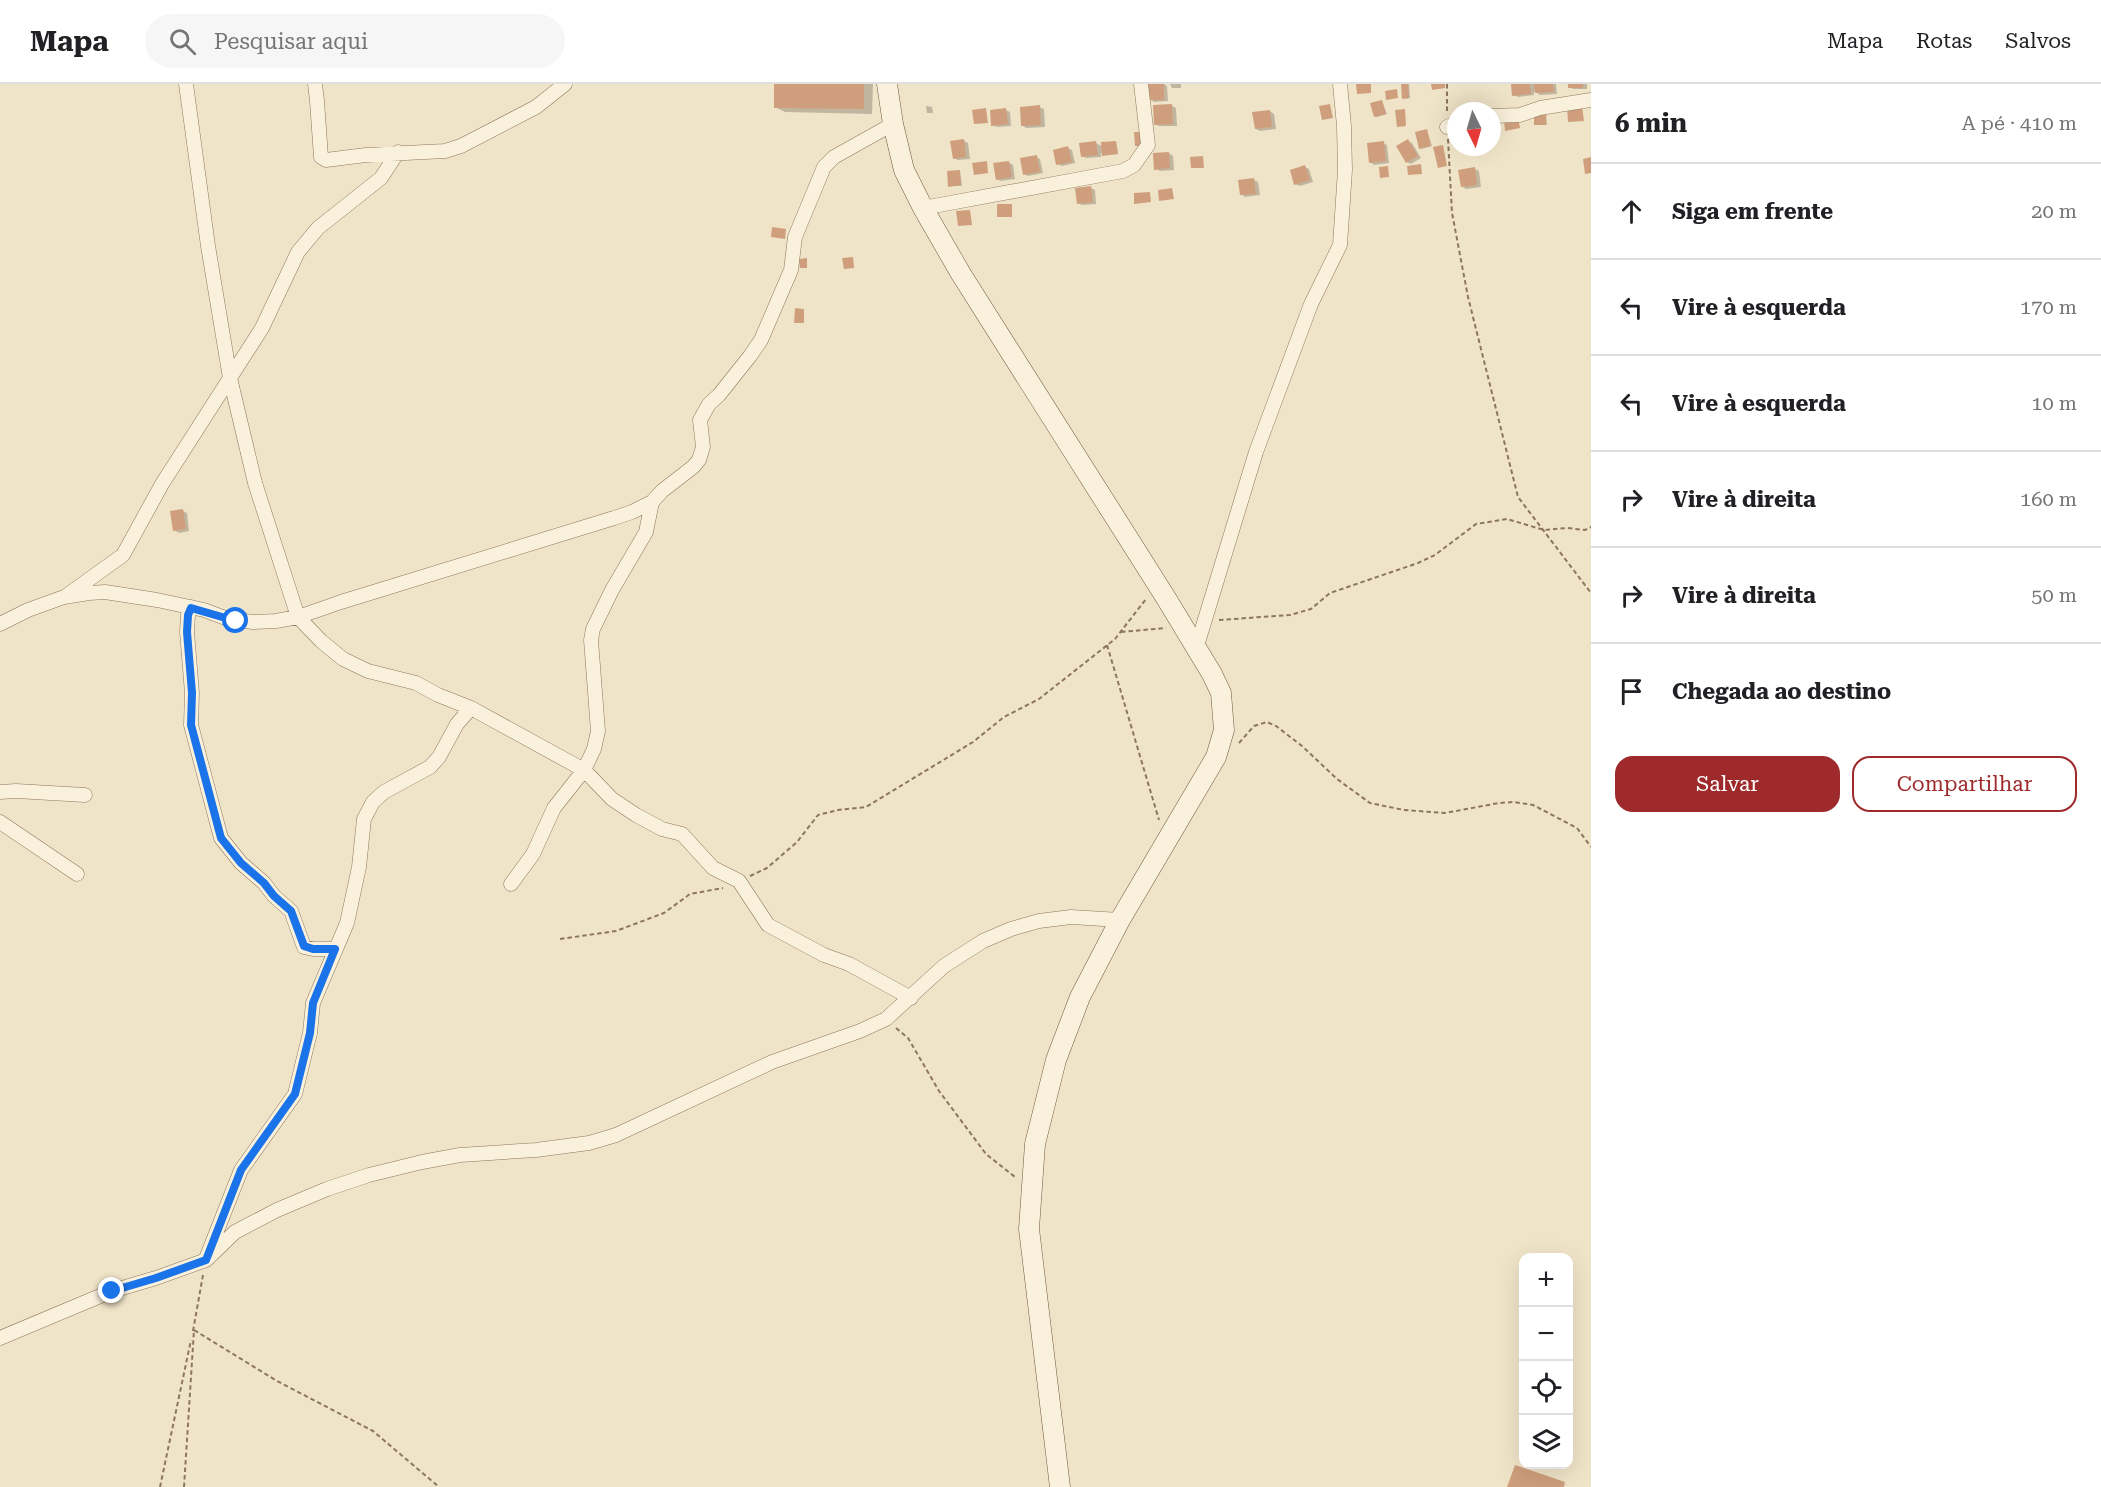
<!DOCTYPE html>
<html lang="pt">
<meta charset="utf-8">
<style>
:root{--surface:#fff;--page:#f6f6f6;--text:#202124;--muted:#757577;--line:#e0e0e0;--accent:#9e2a2b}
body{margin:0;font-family:"Roboto Serif",serif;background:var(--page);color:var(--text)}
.controls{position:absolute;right:18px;bottom:18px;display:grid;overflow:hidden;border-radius:12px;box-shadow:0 6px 24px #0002}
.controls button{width:54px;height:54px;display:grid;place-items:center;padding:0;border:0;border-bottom:2px solid var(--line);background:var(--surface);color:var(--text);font:30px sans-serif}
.compass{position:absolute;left:1447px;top:18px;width:54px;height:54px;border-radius:50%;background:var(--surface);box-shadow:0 6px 24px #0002;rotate:175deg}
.stop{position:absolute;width:18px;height:18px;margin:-14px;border:4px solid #1a73e8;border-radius:50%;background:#fff}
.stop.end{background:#1a73e8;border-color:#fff;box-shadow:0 2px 6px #0008}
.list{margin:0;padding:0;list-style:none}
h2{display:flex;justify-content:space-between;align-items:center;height:78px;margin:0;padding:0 24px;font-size:26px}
h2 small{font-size:20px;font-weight:400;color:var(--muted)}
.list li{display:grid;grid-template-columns:39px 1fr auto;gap:18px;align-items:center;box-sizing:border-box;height:96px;padding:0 24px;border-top:2px solid var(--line)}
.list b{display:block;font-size:22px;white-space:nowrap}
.list em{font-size:20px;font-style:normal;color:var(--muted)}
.actions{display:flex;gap:12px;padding:18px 24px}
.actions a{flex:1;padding:14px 0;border:2px solid var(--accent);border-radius:18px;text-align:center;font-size:21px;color:var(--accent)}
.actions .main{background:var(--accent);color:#fff}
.icon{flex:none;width:33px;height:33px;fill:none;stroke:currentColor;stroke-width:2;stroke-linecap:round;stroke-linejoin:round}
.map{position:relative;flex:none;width:1591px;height:1403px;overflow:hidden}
header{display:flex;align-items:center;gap:36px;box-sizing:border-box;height:84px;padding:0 30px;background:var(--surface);border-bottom:2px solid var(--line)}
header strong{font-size:28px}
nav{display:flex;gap:33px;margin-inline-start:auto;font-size:21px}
.search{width:420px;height:54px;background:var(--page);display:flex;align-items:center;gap:15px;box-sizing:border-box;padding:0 21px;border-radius:33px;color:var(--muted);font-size:22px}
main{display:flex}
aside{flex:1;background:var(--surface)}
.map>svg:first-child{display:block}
</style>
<header>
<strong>Mapa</strong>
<div class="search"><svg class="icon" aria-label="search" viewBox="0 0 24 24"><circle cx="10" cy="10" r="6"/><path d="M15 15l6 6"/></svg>Pesquisar aqui</div>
<nav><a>Mapa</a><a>Rotas</a><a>Salvos</a></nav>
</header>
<main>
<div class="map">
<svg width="1591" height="1403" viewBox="0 0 1591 1403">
<rect width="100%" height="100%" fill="#f0e4c8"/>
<path fill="#0003" d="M776,0h97l-1,30 -87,-2 -10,-5z
M1164,0l3,2 1,15 -14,1 -4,-3z
M1170,0h11v4h-9z
M1402,0h7l1,14 -5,1z
M1513,0h43l1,10 -17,1 -6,-4v4l-16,2 -4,-2z
M1569,0h18v5h-14l-4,-2z
M1382,17l5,13 -10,3 -2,-1z
M926,22l6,1 1,6h-6z
M1172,22l4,2 1,18h-18l-4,-2z
M1039,23l5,2 1,18 -19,1 -4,-3z
M1006,26l4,2 1,14 -14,1 -4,-2z
M1269,27l5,3 2,15 -16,2 -4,-2z
M1546,29l1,12h-11z
M1492,37h6l1,10 -7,1z
M1427,47l5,15 -11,3 -1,-1z
M964,57l4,2 2,16 -12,1 -4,-2z
M1408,57l4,2 9,15 -10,6 -4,-2z
M1116,58l2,12 -13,1 -4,-2v4l-15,1 -4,-2 14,-13 7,4z
M1383,59l4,2 2,18 -15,2 -4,-3z
M1068,64l4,2 3,13 -13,3 -4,-2z
M1169,69l4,3 1,14 -14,1 -4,-2z
M1036,73l4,2 3,14 -15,3 -4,-2z
M1008,78l5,3 2,14 -14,2 -4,-2z
M1305,83l4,2 4,13 -13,4 -5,-2z
M1475,85l4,2 2,16 -15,2 -4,-3z
M960,88l2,14h-12z
M1254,96l4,2 2,13 -15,2 -4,-3z
M1091,104l4,2 1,14 -14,1 -4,-2z
M183,427l4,2 2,18 -10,2 -5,-3z"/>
<path fill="#cf9f7d" d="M774,0h90v25l-90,-1z
M1148,0h16v16h-16z
M1356,0h15v9l-14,1z
M1401,0h7l1,14 -7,1z
M1431,0h14v4l-13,2z
M1511,0h19l1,10 -19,2z
M1534,0h19l1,8 -19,1z
M1568,0h15v4h-15z
M1397,5l1,9 -12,2 -1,-9z
M1382,16l4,14 -12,3 -4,-14z
M1172,20l1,20 -19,1 -1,-20z
M1330,20l3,14 -11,2 -3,-14z
M1040,21l1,20 -20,1 -1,-19z
M1582,22l2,15 -16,1 -1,-15z
M986,24l2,15 -14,1 -2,-14z
M1006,24l2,16 -17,2 -1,-16z
M1405,25l1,17 -9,1 -2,-17z
M1270,26l2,17 -17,2 -3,-17z
M1534,28h12v13h-12z
M1518,33l2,11 -15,3 -1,-12z
M1427,45l4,17 -12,3 -4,-17z
M1134,48h11v14h-10z
M964,55l2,18 -13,2 -3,-18z
M1408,55l10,17 -12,7 -10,-17z
M1096,57l2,14 -17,2 -2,-14z
M1116,57l2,13 -16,2 -1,-14z
M1384,57l2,20 -17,2 -2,-20z
M1443,61l4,21 -9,2 -5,-21z
M1068,62l4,16 -16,3 -3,-15z
M1169,68l1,16 -16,2 -1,-17z
M1037,71l3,17 -17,3 -3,-17z
M1203,72l1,12h-13l-1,-11z
M1591,73v16l-6,1 -2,-15z
M987,77l1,12 -14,2 -2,-12z
M1009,77l3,16 -16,3 -3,-17z
M1421,80l1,10 -14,1 -1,-9z
M1305,81l5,15 -16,5 -4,-15z
M1388,82l1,11 -9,1 -1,-11z
M1475,83l2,18 -16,2 -3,-17z
M960,86l1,15 -13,2 -1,-16z
M1254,94l2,16 -16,1 -2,-15z
M1091,102l2,16 -16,2 -2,-16z
M1172,104l2,11 -15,2 -1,-11z
M1150,108l1,10 -17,2v-11z
M997,120h15v13h-15z
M970,126l2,15 -14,1 -2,-15z
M772,143l14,2 -1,10 -14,-2z
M853,173l1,11 -10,1 -2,-11z
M807,174v10h-7l-1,-9z
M795,224l9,1v14h-10z
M183,425l3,20 -13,2 -3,-20z
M1515,1381l50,17 -1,5h-57z"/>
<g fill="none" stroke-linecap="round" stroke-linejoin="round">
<g stroke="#8d765c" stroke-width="15">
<path id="street" d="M186,0l22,162 22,132 25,105 43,134 23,24 22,18 25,12 48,12 22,12 33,13 113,62 28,29 24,16 26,14 20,5 31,34 26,13 29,44 56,30 25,9 62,34
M315,0l2,17 4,56 5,3 40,-5 79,-4 16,-5 75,-39 29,-23
M1492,32l28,-1 20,-7 51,-8
M1447,43l9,-4
M923,124l200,-37 11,-6 14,-20 -7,-61
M66,512l57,-41 39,-71 100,-156 36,-76 20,-24 63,-50 17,-26
M191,523l-3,8 -1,17 5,61 -1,32 30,113 20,25 23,20 10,13 17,15 13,36 9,2h22
M0,540l28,-14 36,-13 25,-4 16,-1 52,8 47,10 24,9 25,3 23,-1 22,-4 43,-15 273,-84 18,-6 20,-10
M1196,565l60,-197 55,-148 29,-59 5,-75 -1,-44 -4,-42
M0,708l16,-1 69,4
M0,738l77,52
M511,800l22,-30 21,-46 30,-38 10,-21 4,-18 -7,-91 2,-11 19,-39 34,-58 6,-30 10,-11 31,-24 6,-7 4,-13 -3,-27 9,-16 10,-9 31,-39 11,-16 30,-70 4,-33 29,-70 10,-10 59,-33
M207,1172l34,-86 54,-76 15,-61 3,-30 34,-80 12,-56 5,-48 9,-17 11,-10 46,-25 9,-10 18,-33 14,-16
M0,1254l112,-47 44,-13 50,-18 29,-28 42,-22 50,-21 42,-14 53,-13 38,-7 76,-5 53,-7 27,-8 156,-73 88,-31 26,-12 58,-53 39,-25 28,-12 28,-8 32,-4 49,3"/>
</g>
<g stroke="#6f573f" stroke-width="21">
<path id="secondary" d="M887,0l6,40 11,46 19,38 38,66 205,324 46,76 9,19 3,37 -8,27 -96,163 -40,77 -24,63 -21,84 -6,85 31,258"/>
</g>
<path stroke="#8d765c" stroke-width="2" stroke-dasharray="4.5 3" stroke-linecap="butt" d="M1447,0v28
M1448,55l4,74 16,84 50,200 73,96
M1219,536l71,-5 21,-6 19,-16 88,-30 17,-8 41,-31 31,-5 37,11 23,-2 18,2 6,-3
M1121,548l45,-4
M1107,561l52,175
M1239,659l15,-17 13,-4 9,4 26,20 35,33 33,24 34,7 41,3 54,-10 15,-1 19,3 44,23 14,19
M750,792l17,-8 30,-26 21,-27 20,-5 28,-3 107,-65 31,-25 35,-18 76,-60 31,-40
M560,855l56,-8 48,-18 26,-19 33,-6
M896,944l12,10 31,53 47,63 29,23
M193,1247l10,-56
M160,1403l31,-147
M184,1403l10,-157 83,51 96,50 66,56"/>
<use href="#street" stroke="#faf1dc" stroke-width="14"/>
<use href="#secondary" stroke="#faf1dc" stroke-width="20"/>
</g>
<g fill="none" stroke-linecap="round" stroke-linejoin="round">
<path stroke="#1a73e8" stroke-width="8" d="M112,1207l44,-13 50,-18 35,-90 54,-76 15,-61 3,-30 22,-54h-22l-9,-3 -13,-35 -17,-15 -10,-13 -23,-20 -20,-25 -30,-113 1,-32 -5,-61 1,-17 3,-7 45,13"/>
</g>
</svg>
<div class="controls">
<button>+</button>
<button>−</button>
<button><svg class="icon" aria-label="locate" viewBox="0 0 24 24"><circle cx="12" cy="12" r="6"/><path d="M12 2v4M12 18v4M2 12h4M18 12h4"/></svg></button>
<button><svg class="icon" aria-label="layers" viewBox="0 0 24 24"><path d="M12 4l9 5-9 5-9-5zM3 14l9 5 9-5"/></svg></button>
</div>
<svg class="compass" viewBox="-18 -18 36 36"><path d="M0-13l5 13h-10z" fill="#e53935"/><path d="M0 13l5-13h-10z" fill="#757577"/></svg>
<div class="stop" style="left:236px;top:537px"></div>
<div class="stop end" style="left:112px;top:1207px"></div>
</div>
<aside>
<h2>6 min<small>A pé · 410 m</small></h2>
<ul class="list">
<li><svg class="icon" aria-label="ahead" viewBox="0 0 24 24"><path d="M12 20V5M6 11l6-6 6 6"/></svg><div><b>Siga em frente</b></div><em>20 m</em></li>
<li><svg class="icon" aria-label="left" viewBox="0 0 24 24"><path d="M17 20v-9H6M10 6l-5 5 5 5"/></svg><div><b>Vire à esquerda</b></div><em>170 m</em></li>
<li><svg class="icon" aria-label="left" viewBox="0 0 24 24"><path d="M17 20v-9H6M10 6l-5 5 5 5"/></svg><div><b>Vire à esquerda</b></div><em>10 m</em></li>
<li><svg class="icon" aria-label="right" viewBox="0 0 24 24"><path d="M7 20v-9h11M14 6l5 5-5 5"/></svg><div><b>Vire à direita</b></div><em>160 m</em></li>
<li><svg class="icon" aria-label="right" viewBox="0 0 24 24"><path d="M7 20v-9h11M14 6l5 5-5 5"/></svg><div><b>Vire à direita</b></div><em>50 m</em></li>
<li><svg class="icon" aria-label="arrive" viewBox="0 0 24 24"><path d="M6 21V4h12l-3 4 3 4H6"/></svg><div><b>Chegada ao destino</b></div></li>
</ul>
<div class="actions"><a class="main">Salvar</a><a>Compartilhar</a></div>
</aside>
</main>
